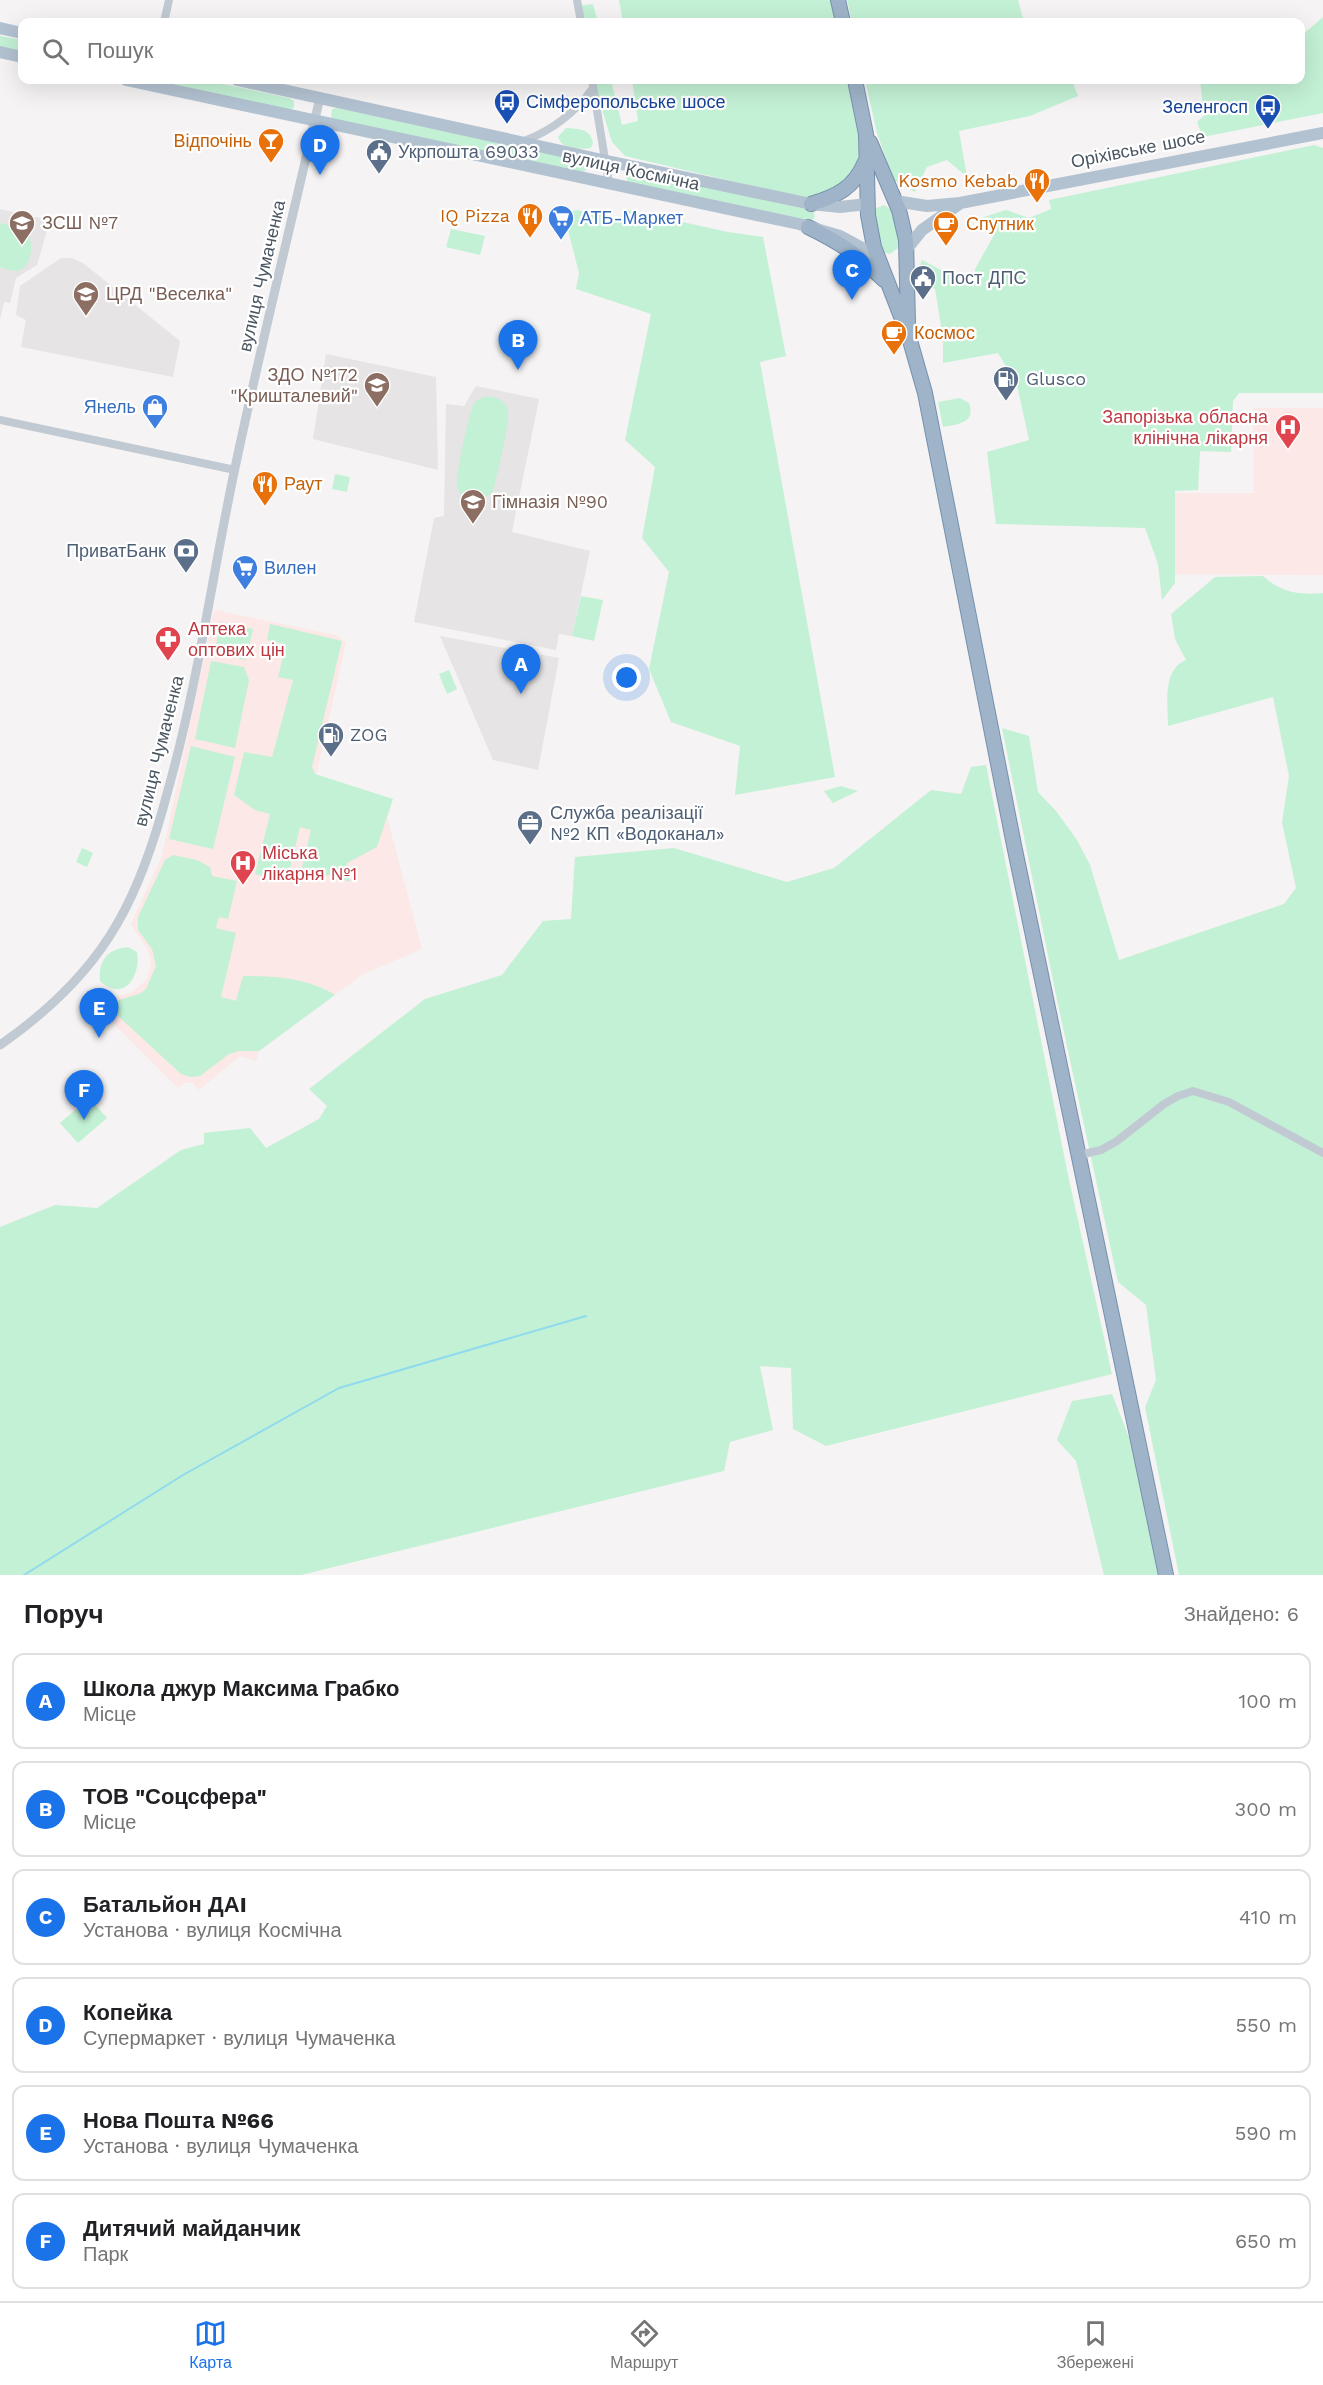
<!DOCTYPE html>
<html lang="uk">
<meta charset="utf-8">
<style>
:root{--surface:#fff;--page:#f6f6f6;--text:#202124;--muted:#757577;--line:#e0e0e0;--accent:#1a73e8}
body{margin:0;font-family:"Work Sans",sans-serif;background:var(--page);color:var(--text)}
.you{position:absolute;left:627px;top:678px;width:21px;height:21px;margin:-15px;border:4px solid #fff;border-radius:50%;background:#1a73e8;box-shadow:0 0 0 9px #1a73e833}
.badge{display:grid;place-items:center;width:39px;height:39px;border-radius:50%;background:var(--accent);color:#fff;font-size:20px;font-weight:700}
.pin{position:absolute;translate:-50% -50px;filter:drop-shadow(0 2px 3px #0008)}
.pin::after{content:'';position:absolute;top:32px;width:21px;height:18px;background:inherit;clip-path:polygon(0 0,100% 0,50% 100%)}
.list{margin:0;padding:0;list-style:none}
h2{display:flex;justify-content:space-between;align-items:center;height:78px;margin:0;padding:0 24px;font-size:26px}
h2 small{font-size:20px;font-weight:400;color:var(--muted)}
.list li{display:grid;grid-template-columns:39px 1fr auto;gap:18px;align-items:center;box-sizing:border-box;height:96px;margin:0 12px 12px;padding:0 12px;border:2px solid var(--line);border-radius:12px}
.list b{display:block;font-size:22px;white-space:nowrap}
.list p{margin:0;font-size:20px;white-space:nowrap;color:var(--muted)}
.list em{font-size:20px;font-style:normal;color:var(--muted)}
.icon{flex:none;width:33px;height:33px;fill:none;stroke:currentColor;stroke-width:2;stroke-linecap:round;stroke-linejoin:round}
.map{position:relative;flex:none;width:1323px;height:1575px;overflow:hidden}
.search{position:absolute;background:var(--surface);box-shadow:0 6px 24px #0002;left:18px;right:18px;top:18px;height:66px;display:flex;align-items:center;gap:15px;box-sizing:border-box;padding:0 21px;border-radius:12px;color:var(--muted);font-size:22px}
.sheet{height:726px;background:var(--surface)}
nav{display:flex;justify-content:space-around;align-items:center;box-sizing:border-box;height:84px;border-top:2px solid var(--line);background:var(--surface);font-size:16px;color:var(--muted)}
nav a{display:grid;justify-items:center;gap:3px}
nav .on{color:var(--accent)}
.map>svg:first-child{display:block}
</style>
<div class="map">
<svg width="1323" height="1575" viewBox="0 0 1323 1575">
<rect width="100%" height="100%" fill="#f5f3f3"/>
<path fill="#e6e4e5" d="M0,209l50,11 -13,45 -21,13 -6,25 -6,-1 -4,17z
M61,258h11l11,5 97,78 -7,36 -152,-30 5,-27 -10,-5 4,-29z
M326,354l110,23 2,93 -125,-31z
M476,386l63,13 -27,133 78,19 -18,85 -13,-2 -3,16 -142,-28 20,-104 10,-2 2,-112 18,2z
M440,636l119,22 -21,112 -45,-10z"/>
<path fill="#fce8e6" d="M1253,408h70v167l-158,-1v-81h89z
M214,610l122,25 10,8 -32,142 70,21 38,143 -59,25 -104,77 -3,10 -16,-5 -41,34 -6,-7h-9l-6,5 -82,-82 6,-5 31,-9 14,-13 3,-11 1,-10 -5,-11 -15,-23 31,-68z"/>
<path fill="#c3f1d5" d="M619,0h214l5,22h-215z
M847,0h171l6,22h-172z
M593,4l5,18h-17l-3,-16z
M1323,17v96l-120,24 -6,-15 7,-6 -4,-36h100l1,-44z
M0,36l22,4v13l-22,-4z
M171,80h34l84,18 5,3v5l-2,4 -117,-24z
M593,80h18l11,45 16,-4 -6,-41h216l14,73 -15,33 -40,13 -182,-43 -13,-14z
M865,80h207l6,16 -48,20 -71,15 8,46 -20,-17 -20,7 -12,25 -21,-12 -17,-47z
M337,108l249,54 2,4 -3,5 -5,2 -246,-53 -3,-3 1,-8z
M566,128c13,1 24,0 27,15l-2,5c-11,2 -30,1 -33,-11z
M1314,145l9,3v245h-84l-6,8 -2,51 -31,-1 -2,39 -23,1v92l-13,17 -4,-36 -13,-36 -149,-4 -9,-72 42,-12 -12,-55 -19,-32 -55,10v-25l-8,-49 -21,-10 8,-19 52,27 1,-18 23,-41 -17,-10 25,-8 23,8 22,-9 -2,-9z
M633,171l173,38 7,2 2,6 -4,4 -183,-39 -3,-7 2,-3z
M884,205l9,6 6,32 -1,5 -8,6 -9,-2 -7,-43z
M624,209l104,23 35,5 23,119 -26,6 75,415 -100,18 5,-49 -69,-24 -22,-53 20,-97 -27,-34 13,-71 -30,-27 26,-126 -75,-25 3,-16 -15,-59 13,-4 45,9z
M0,223l26,6c8,11 8,41 -11,42 -5,0 -11,-3 -15,-4z
M451,229l34,7 -5,19 -34,-8z
M487,396c8,1 16,3 20,11 5,10 -10,67 -13,81l-3,6 -12,7c-9,-1 -19,-4 -22,-15 -2,-7 13,-78 17,-83 4,-4 8,-5 13,-7z
M960,398l9,5c7,20 -11,21 -26,24l-5,-25z
M335,474l15,3 -3,15 -15,-3z
M1263,576c18,17 36,19 60,17v982h-144l-34,-168 11,-27 -10,-75 -28,-23 -61,-282 -55,-272 27,8 9,56 18,19 21,29 13,25 29,95 165,-56 12,-16 -14,-66 7,-46 -16,-79 -105,29c0,-22 -6,-56 18,-66l-11,-21 -4,-25 44,-37z
M581,596l22,4 -9,41 -22,-5z
M221,622l32,7 -7,31 -32,-6z
M270,624l72,17 -30,126 3,7 78,25 -16,48 -30,16 3,19 -21,-7 -31,8 13,-53 -11,-3 -13,54 -32,-7 15,-60 -15,-4 -21,-15 10,-43 28,5 21,-77 -15,-3 8,-32 -19,-5z
M211,661l33,6 5,13 -14,68 -40,-9z
M449,670l8,19 -10,5 -8,-20z
M191,746l44,11 -22,92 -44,-10z
M986,765l82,410 44,199 -286,72 -33,-17 -2,-61 -31,-2 13,64 -43,12 -6,29 -423,104h-301v-348l55,-22 42,3 84,-58 23,-6v-11l46,-5 16,20 53,-29 8,-13 -18,-17 116,-90 77,-24 41,-54 28,-2 4,-62 99,-9 113,34 47,-14 97,-78 30,4 10,-27z
M841,786l17,5 -25,12 -9,-12z
M82,848l11,5 -6,14 -11,-5z
M173,855l24,5 13,7 2,9 25,5 -9,38 -9,-2 -3,11 20,5 -15,64 15,4 7,-25c31,0 65,2 92,19l-76,56h-20l-10,3 -29,22 -10,1 -9,-3 -76,-70 34,-10 7,-5 10,-23 -4,-17 -14,-19v-13l27,-57z
M128,947l9,5c4,24 -13,51 -37,29 -2,-21 8,-32 28,-34z
M89,1098l18,20 -29,25 -18,-20z
M1112,1394l25,64 23,117h-56l-28,-114 -19,-21 15,-39z"/>
<g fill="none" stroke-linecap="round" stroke-linejoin="round">
<path stroke="#90daee" stroke-width="2" d="M24,1575l159,-100 156,-87 247,-72"/>
<g stroke="#7690ad" stroke-width="16">
<path id="trunk" d="M838,0l5,22
M855,80l11,54 2,81 6,32 35,90 16,56 89,452 152,730
M870,142l29,68 7,30 2,83
M811,204c26,-8 43,-16 54,-42
M808,227c33,16 50,28 76,53"/>
</g>
<path stroke="#c1cad2" stroke-width="8" d="M577,0l4,22
M164,22l5,-22
M592,80l17,104
M524,141c29,-11 51,-28 69,-53
M0,420l235,50
M1079,1155l22,-5 16,-9 47,-37 14,-8 15,-5 36,11 94,51"/>
<path stroke="#c1cad2" stroke-width="9" d="M0,1045c46,-32 89,-72 117,-121 24,-41 39,-88 51,-134 30,-106 44,-214 67,-322 26,-124 57,-247 85,-371"/>
<path stroke="#b3c2d1" stroke-width="12" d="M0,28l22,5
M0,52l22,5
M126,80l673,144 41,12 37,20
M237,80l370,81 204,43 29,3 27,-3
M895,201l32,5 33,-3 363,-70
M906,250l16,-20 37,-26"/>
<use href="#trunk" stroke="#9fb4c9" stroke-width="14"/>
</g>
<defs>
<g id="bus-pin" transform="scale(1.35)"><path d="M0 17L-7.5 6A9.5 9.5 0 1 1 7.5 6Z" fill="#1a4fb4" stroke="#fff"/><path d="M-5-6H5V4H4V6H2V4H-2V6H-4V4H-5ZM-3.5-4V0h7V-4ZM-3.5 1.2v1.5H-2V1.2ZM2 1.2v1.5H3.5V1.2Z" fill="#fff"/></g>
<g id="bar-pin" transform="scale(1.35)"><path d="M0 17L-7.5 6A9.5 9.5 0 1 1 7.5 6Z" fill="#e8710a" stroke="#fff"/><path d="M-6-5H6L.8 .8V4.5H3.5V6h-7V4.5H-.8V.8Z" fill="#fff"/></g>
<g id="civic-pin" transform="scale(1.35)"><path d="M0 17L-7.5 6A9.5 9.5 0 1 1 7.5 6Z" fill="#5c6f8a" stroke="#fff"/><path d="M-.6-6.5H3V-4.5H.6V-3L4-1V1h2V6H-6V1h2V-1L-.6-3ZM-1.2 2.5V6h2.4V2.5Z" fill="#fff"/></g>
<g id="restaurant-pin" transform="scale(1.35)"><path d="M0 17L-7.5 6A9.5 9.5 0 1 1 7.5 6Z" fill="#e8710a" stroke="#fff"/><path d="M-5-6h1v4h1v-4h1v4h1v-4h1v5L-1.5 .5V6h-2V.5L-5-1ZM5-6V6H3V1.5H1.5Q1.5-4 5-6Z" fill="#fff"/></g>
<g id="supermarket-pin" transform="scale(1.35)"><path d="M0 17L-7.5 6A9.5 9.5 0 1 1 7.5 6Z" fill="#3f7fe0" stroke="#fff"/><path d="M-6-5.5h2.5l.6 2H6L4.5 2H-2.5L-4.4-4H-6ZM-1.5 3.2a1.3 1.3 0 1 0 .1 0ZM3 3.2a1.3 1.3 0 1 0 .1 0Z" fill="#fff"/></g>
<g id="school-pin" transform="scale(1.35)"><path d="M0 17L-7.5 6A9.5 9.5 0 1 1 7.5 6Z" fill="#8d6e63" stroke="#fff"/><path d="M0-5L7-2L0 1L-7-2ZM-4 1L0 2.5L4 1V4Q0 6-4 4Z" fill="#fff"/></g>
<g id="cafe-pin" transform="scale(1.35)"><path d="M0 17L-7.5 6A9.5 9.5 0 1 1 7.5 6Z" fill="#e8710a" stroke="#fff"/><path d="M-5.5-4.5H6V0H3Q3 3.5 0 3.5H-2.5Q-5.5 3.5-5.5 0ZM3-3.2v2h1.7v-2ZM-6 4.5H4V6H-6Z" fill="#fff"/></g>
<g id="fuel-pin" transform="scale(1.35)"><path d="M0 17L-7.5 6A9.5 9.5 0 1 1 7.5 6Z" fill="#5c6f8a" stroke="#fff"/><path d="M-5.5-6h7V0h2V4h1.3V-2.5L3-4.5l.8-.8L6-3V5H2.5V1h-1V6h-7ZM-4.2-4.7v3.2H.2V-4.7Z" fill="#fff"/></g>
<g id="shop-pin" transform="scale(1.35)"><path d="M0 17L-7.5 6A9.5 9.5 0 1 1 7.5 6Z" fill="#3f7fe0" stroke="#fff"/><path d="M-5-2.5h2.3a2.7 3.5 0 0 1 5.4 0H5L5.5 6h-11ZM-1.5-2.5h3a1.5 2.3 0 0 0-3 0Z" fill="#fff"/></g>
<g id="hospital-pin" transform="scale(1.35)"><path d="M0 17L-7.5 6A9.5 9.5 0 1 1 7.5 6Z" fill="#e0444e" stroke="#fff"/><path d="M-5-5h3v3.5h4V-5h3V5h-3V1.5h-4V5h-3Z" fill="#fff"/></g>
<g id="bank-pin" transform="scale(1.35)"><path d="M0 17L-7.5 6A9.5 9.5 0 1 1 7.5 6Z" fill="#5c6f8a" stroke="#fff"/><path d="M-6-4H6V4H-6ZM0-2.3a2.3 2.3 0 1 0 0 4.6a2.3 2.3 0 1 0 0-4.6Z" fill="#fff"/></g>
<g id="pharmacy-pin" transform="scale(1.35)"><path d="M0 17L-7.5 6A9.5 9.5 0 1 1 7.5 6Z" fill="#e0444e" stroke="#fff"/><path d="M-2-6h4v4h4v4h-4v4h-4v-4h-4v-4h4Z" fill="#fff"/></g>
<g id="office-pin" transform="scale(1.35)"><path d="M0 17L-7.5 6A9.5 9.5 0 1 1 7.5 6Z" fill="#5c6f8a" stroke="#fff"/><path d="M-6-3h4V-5.5h4V-3h4V5H-6ZM-1-4.5V-3h2v-1.5ZM-6 0V1H6V0Z" fill="#fff"/></g>
</defs>
<g fill-rule="evenodd">
<use href="#bus-pin" x="507" y="102"/>
<use href="#bus-pin" x="1268" y="107"/>
<use href="#bar-pin" x="271" y="141"/>
<use href="#civic-pin" x="379" y="152"/>
<use href="#restaurant-pin" x="1037" y="181"/>
<use href="#restaurant-pin" x="530" y="216"/>
<use href="#supermarket-pin" x="561" y="218"/>
<use href="#school-pin" x="22" y="223"/>
<use href="#cafe-pin" x="946" y="224"/>
<use href="#civic-pin" x="923" y="278"/>
<use href="#school-pin" x="86" y="294"/>
<use href="#cafe-pin" x="894" y="333"/>
<use href="#fuel-pin" x="1006" y="379"/>
<use href="#school-pin" x="377" y="385"/>
<use href="#shop-pin" x="155" y="407"/>
<use href="#hospital-pin" x="1288" y="427"/>
<use href="#restaurant-pin" x="265" y="484"/>
<use href="#school-pin" x="473" y="502"/>
<use href="#bank-pin" x="186" y="551"/>
<use href="#supermarket-pin" x="245" y="568"/>
<use href="#pharmacy-pin" x="168" y="639"/>
<use href="#fuel-pin" x="331" y="735"/>
<use href="#office-pin" x="530" y="823"/>
<use href="#hospital-pin" x="243" y="863"/>
</g>
<g text-anchor="middle" stroke-width="4.5" stroke-linejoin="round" paint-order="stroke">
<g font-size="18" fill="#164399" stroke="#fff" text-anchor="start">
<text x="526" y="108">Сімферопольське шосе</text>
<text x="1248" y="113" text-anchor="end">Зеленгосп</text>
</g>
<g font-size="18" fill="#c56008" stroke="#fff" text-anchor="end">
<text x="252" y="147">Відпочінь</text>
<text x="1018" y="187">Kosmo Kebab</text>
<text x="510" y="222">IQ Pizza</text>
<text x="966" y="230" text-anchor="start">Спутник</text>
<text x="914" y="339" text-anchor="start">Космос</text>
<text x="284" y="490" text-anchor="start">Раут</text>
</g>
<g font-size="18" fill="#4a5661" stroke="#fff">
<text transform="translate(1138 149) rotate(-11)" y="6">Оріхівське шосе</text>
<text transform="translate(631 170) rotate(12)" y="6">вулиця Космічна</text>
<text transform="translate(262 276) rotate(-77)" y="6">вулиця Чумаченка</text>
<text transform="translate(159 751) rotate(-76)" y="6">вулиця Чумаченка</text>
</g>
<g font-size="18" fill="#4e5e75" stroke="#fff" text-anchor="start">
<text x="398" y="158">Укрпошта 69033</text>
<text x="942" y="284">Пост ДПС</text>
<text x="1026" y="385">Glusco</text>
<text x="166" y="557" text-anchor="end">ПриватБанк</text>
<text x="350" y="741">ZOG</text>
<text x="550" y="819">Служба реалізації<tspan x="550" dy="21">№2 КП «Водоканал»</tspan></text>
</g>
<g font-size="18" fill="#366cbe" stroke="#fff" text-anchor="start">
<text x="580" y="224">АТБ-Маркет</text>
<text x="136" y="413" text-anchor="end">Янель</text>
<text x="264" y="574">Вилен</text>
</g>
<g font-size="18" fill="#785e54" stroke="#fff" text-anchor="start">
<text x="42" y="229">ЗСШ №7</text>
<text x="106" y="300">ЦРД "Веселка"</text>
<text x="358" y="381" text-anchor="end">ЗДО №172<tspan x="358" dy="21">"Кришталевий"</tspan></text>
<text x="492" y="508">Гімназія №90</text>
</g>
<g font-size="18" fill="#be3a42" stroke="#fff" text-anchor="start">
<text x="1268" y="423" text-anchor="end">Запорізька обласна<tspan x="1268" dy="21">клінічна лікарня</tspan></text>
<text x="188" y="635">Аптека<tspan x="188" dy="21">оптових цін</tspan></text>
<text x="262" y="859">Міська<tspan x="262" dy="21">лікарня №1</tspan></text>
</g>
</g>
</svg>
<div class="you"></div>
<div class="pin badge" style="left:521px;top:694px">A</div>
<div class="pin badge" style="left:518px;top:370px">B</div>
<div class="pin badge" style="left:852px;top:300px">C</div>
<div class="pin badge" style="left:320px;top:175px">D</div>
<div class="pin badge" style="left:99px;top:1038px">E</div>
<div class="pin badge" style="left:84px;top:1120px">F</div>
<div class="search"><svg class="icon" aria-label="search" viewBox="0 0 24 24"><circle cx="10" cy="10" r="6"/><path d="M15 15l6 6"/></svg>Пошук</div>
</div>
<section class="sheet">
<h2>Поруч<small>Знайдено: 6</small></h2>
<ul class="list">
<li><span class="badge">A</span><div><b>Школа джур Максима Грабко</b><p>Місце</p></div><em>100 m</em></li>
<li><span class="badge">B</span><div><b>ТОВ &quot;Соцсфера&quot;</b><p>Місце</p></div><em>300 m</em></li>
<li><span class="badge">C</span><div><b>Батальйон ДАI</b><p>Установа · вулиця Космічна</p></div><em>410 m</em></li>
<li><span class="badge">D</span><div><b>Копейка</b><p>Супермаркет · вулиця Чумаченка</p></div><em>550 m</em></li>
<li><span class="badge">E</span><div><b>Нова Пошта №66</b><p>Установа · вулиця Чумаченка</p></div><em>590 m</em></li>
<li><span class="badge">F</span><div><b>Дитячий майданчик</b><p>Парк</p></div><em>650 m</em></li>
</ul>
</section>
<nav>
<a class="on"><svg class="icon" aria-label="map" viewBox="0 0 24 24"><path d="M3 6l6-2 6 2 6-2v14l-6 2-6-2-6 2zM9 4v14M15 6v14"/></svg>Карта</a>
<a><svg class="icon" aria-label="directions" viewBox="0 0 24 24"><path d="M12 3l9 9-9 9-9-9zM9 14v-3h6M13 9l2 2-2 2"/></svg>Маршрут</a>
<a><svg class="icon" aria-label="saved" viewBox="0 0 24 24"><path d="M7 4h10v16l-5-4-5 4z"/></svg>Збережені</a>
</nav>
